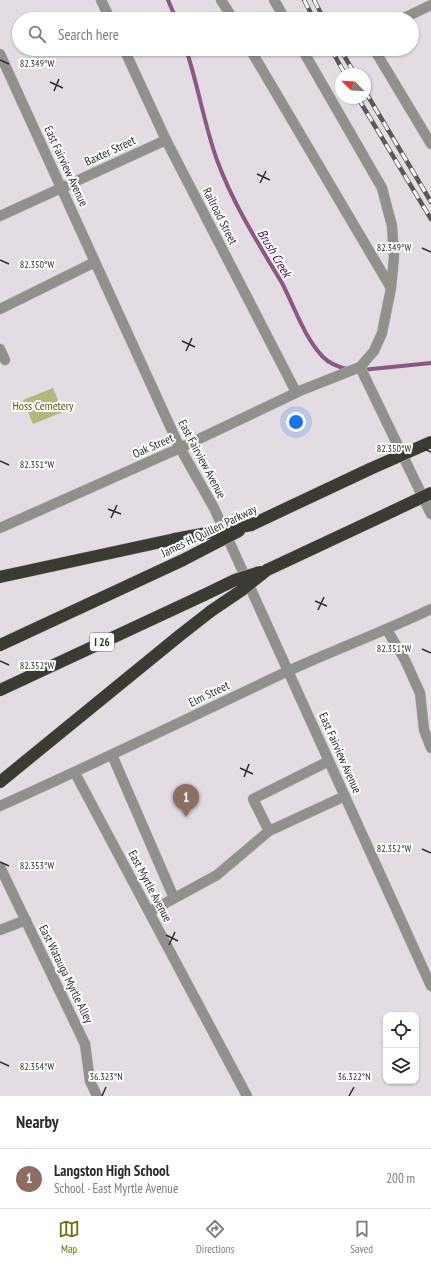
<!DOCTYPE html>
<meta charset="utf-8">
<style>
:root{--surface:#fff;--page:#f7f7f7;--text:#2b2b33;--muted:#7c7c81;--line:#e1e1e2;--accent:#6e6e0f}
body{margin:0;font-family:"PT Sans Narrow",sans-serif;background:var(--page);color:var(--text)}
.controls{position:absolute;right:12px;bottom:12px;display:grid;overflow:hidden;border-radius:8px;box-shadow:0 1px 3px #0004}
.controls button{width:36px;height:36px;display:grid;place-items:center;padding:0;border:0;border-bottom:1px solid var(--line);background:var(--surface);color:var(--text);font:20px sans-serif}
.compass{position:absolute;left:335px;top:68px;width:36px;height:36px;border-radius:50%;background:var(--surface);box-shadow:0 1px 3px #0004;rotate:294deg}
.you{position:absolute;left:296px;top:422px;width:14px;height:14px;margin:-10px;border:3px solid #fff;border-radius:50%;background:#1a73e8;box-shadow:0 0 0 6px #1a73e833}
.badge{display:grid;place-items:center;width:26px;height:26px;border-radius:50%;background:var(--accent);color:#fff;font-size:13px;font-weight:700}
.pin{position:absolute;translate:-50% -33px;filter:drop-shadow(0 1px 2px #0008)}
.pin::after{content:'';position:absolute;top:21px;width:14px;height:12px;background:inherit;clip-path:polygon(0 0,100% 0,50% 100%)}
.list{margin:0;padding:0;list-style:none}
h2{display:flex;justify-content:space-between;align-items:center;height:52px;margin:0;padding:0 16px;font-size:17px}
h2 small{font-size:13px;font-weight:400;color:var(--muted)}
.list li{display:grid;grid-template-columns:26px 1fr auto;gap:12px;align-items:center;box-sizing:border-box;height:60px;padding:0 16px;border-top:1px solid var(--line)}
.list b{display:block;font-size:15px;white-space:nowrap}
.list p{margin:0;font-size:13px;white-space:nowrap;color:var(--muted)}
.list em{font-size:13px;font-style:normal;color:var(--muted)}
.icon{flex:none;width:22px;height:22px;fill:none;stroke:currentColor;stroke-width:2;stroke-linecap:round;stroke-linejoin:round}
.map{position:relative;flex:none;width:431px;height:1096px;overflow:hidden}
.search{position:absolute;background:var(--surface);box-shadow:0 1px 3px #0004;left:12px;right:12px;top:12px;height:44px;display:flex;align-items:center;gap:10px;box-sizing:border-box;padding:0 14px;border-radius:22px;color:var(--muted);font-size:15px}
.sheet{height:112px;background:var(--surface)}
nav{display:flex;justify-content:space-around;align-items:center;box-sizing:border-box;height:56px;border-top:1px solid var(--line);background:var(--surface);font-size:11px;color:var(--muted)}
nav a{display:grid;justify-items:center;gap:2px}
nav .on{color:var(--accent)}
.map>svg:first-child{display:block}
</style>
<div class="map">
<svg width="431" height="1096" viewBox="0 0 431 1096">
<rect width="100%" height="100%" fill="#e4dce3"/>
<path fill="#b5b67c" d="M53,388l10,24 -30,12 -10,-24z"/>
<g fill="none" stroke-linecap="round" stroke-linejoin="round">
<path stroke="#8b5886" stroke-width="4" d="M168,0l8,19
M186,49c12,36 18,75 31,111 16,44 41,83 65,123 13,25 22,54 41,74 7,7 15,10 24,12
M362,370l69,-7"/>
<g stroke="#c0b9bf" stroke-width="11">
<path id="minor" d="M101,0l9,19
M221,0l12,19
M274,0l11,19
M402,19l29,-14
M124,49l42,91 130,252
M250,49l141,239
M374,49l57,95
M0,54l180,394 34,60 217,478
M0,216l166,-76
M0,309l95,-47
M0,349l5,11
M360,367l71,147
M0,528l180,-80 122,-58 58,-23 14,-16 8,-18 9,-45 3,-31 -2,-31 -10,-38 -80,-139
M387,630l18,30 15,33 4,37 7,18
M112,755l62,143
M75,773l172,323
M0,806c96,-43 191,-89 286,-134 48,-22 97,-40 145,-63
M269,831l-16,-32 76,-38
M0,867l85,177 5,37 7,15
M149,912l68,-37 52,-44 76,-35
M0,930l26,-10"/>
</g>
<g stroke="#c0b9bf" stroke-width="13">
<path id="highway" d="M251,525l119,-56
M267,570l126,-59
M0,577l175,-38
M0,645l183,-85
M0,690l204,-95
M0,782l179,-146 32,-25"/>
</g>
<use href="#minor" stroke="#90918d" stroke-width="10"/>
<use href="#highway" stroke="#3b3b34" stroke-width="12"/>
<g stroke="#5b575a" stroke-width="4.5">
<path id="rail" d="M304,0l10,19
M314,0l10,19
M331,49l14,25
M340,49l15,25
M365,91l66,111
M358,98l73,121"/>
</g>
<use href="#rail" stroke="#fff" stroke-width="3" stroke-dasharray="9" stroke-linecap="butt"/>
<g stroke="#c0b9bf" stroke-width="13" stroke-linecap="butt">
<path id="highway-bridge" d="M370,469l61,-27
M393,511l38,-18
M175,539l76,-14
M183,560l56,-29
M204,595l31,-15 25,-8
M211,611l31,-21 25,-20"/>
</g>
<use href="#highway-bridge" stroke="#3b3b34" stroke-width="12"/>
</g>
<path fill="none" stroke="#2f2c2e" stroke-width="1.5" d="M0,60l9,4M50,82l13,6M54,91l5,-12M257,174l13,6M260,183l6,-12M422,248l9,4M0,260l9,4M182,341l13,6M186,351l6,-13M422,448l9,4M0,461l9,4M108,509l13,5M111,518l6,-13M315,601l12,5M318,610l6,-13M422,649l9,4M0,661l9,4M240,768l13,6M244,777l5,-13M422,849l9,4M0,862l9,4M166,935l12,6M169,945l6,-13M0,1062l9,4M102,1096l4,-9M349,1096l5,-9"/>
<g text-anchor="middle" stroke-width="4" stroke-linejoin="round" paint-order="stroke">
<rect fill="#fff" stroke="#6d6b6d" stroke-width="1" x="90" y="633" width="24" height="18" rx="3"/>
<g font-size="11" font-weight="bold" fill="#2f2c2e">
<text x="102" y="646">I 26</text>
</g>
<g font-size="12" fill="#2f2c2e" stroke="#fff">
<text transform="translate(110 151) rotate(-25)" y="4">Baxter Street</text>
<text transform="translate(66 166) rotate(65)" y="4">East Fairview Avenue</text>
<text transform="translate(220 216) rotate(63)" y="4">Railroad Street</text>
<text transform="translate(153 446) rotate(-24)" y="4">Oak Street</text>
<text transform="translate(202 459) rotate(62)" y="4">East Fairview Avenue</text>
<text transform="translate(209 531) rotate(-26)" y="4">James H. Quillen Parkway</text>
<text transform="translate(209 694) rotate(-26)" y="4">Elm Street</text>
<text transform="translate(340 753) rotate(66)" y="4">East Fairview Avenue</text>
<text transform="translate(150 886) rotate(62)" y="4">East Myrtle Avenue</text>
<text transform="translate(66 974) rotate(64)" y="4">East Watauga Myrtle Alley</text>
</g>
<g font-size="12" fill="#5a590d" stroke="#fff">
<text x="43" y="410">Hoss Cemetery</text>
</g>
<g font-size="13" font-style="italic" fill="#4d0a4a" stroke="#fff">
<text transform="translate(275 253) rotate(59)" y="5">Brush Creek</text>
</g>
</g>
<g font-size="10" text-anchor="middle" fill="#2f2c2e" stroke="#fff" stroke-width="4" stroke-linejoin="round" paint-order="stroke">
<text x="37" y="67">82.349°W</text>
<text x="394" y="251">82.349°W</text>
<text x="37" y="268">82.350°W</text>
<text x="394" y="452">82.350°W</text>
<text x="37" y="468">82.351°W</text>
<text x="394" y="652">82.351°W</text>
<text x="37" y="669">82.352°W</text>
<text x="394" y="852">82.352°W</text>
<text x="37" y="869">82.353°W</text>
<text x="37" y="1070">82.354°W</text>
<text x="106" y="1080">36.323°N</text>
<text x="354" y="1080">36.322°N</text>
</g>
</svg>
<div class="controls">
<button><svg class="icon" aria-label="locate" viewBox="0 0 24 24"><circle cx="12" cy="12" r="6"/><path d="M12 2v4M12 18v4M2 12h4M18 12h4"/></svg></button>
<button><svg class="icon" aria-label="layers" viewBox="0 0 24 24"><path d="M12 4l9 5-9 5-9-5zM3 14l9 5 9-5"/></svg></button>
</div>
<svg class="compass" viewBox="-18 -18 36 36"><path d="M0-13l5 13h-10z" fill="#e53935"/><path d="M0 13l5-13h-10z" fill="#7c7c81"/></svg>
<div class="you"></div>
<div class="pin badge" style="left:186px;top:817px;background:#8d6e63">1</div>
<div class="search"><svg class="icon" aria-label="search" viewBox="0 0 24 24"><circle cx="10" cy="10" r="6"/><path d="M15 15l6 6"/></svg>Search here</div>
</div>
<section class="sheet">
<h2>Nearby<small></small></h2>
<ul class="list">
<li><span class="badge" style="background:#8d6e63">1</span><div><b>Langston High School</b><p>School · East Myrtle Avenue</p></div><em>200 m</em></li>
</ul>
</section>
<nav>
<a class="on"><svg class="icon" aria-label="map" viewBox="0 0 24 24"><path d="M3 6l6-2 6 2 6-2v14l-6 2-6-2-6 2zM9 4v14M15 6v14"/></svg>Map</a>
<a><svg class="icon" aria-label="directions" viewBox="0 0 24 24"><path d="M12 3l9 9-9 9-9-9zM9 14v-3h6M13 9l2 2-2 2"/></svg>Directions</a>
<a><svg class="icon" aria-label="saved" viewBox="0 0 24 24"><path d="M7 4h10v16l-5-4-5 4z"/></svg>Saved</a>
</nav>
